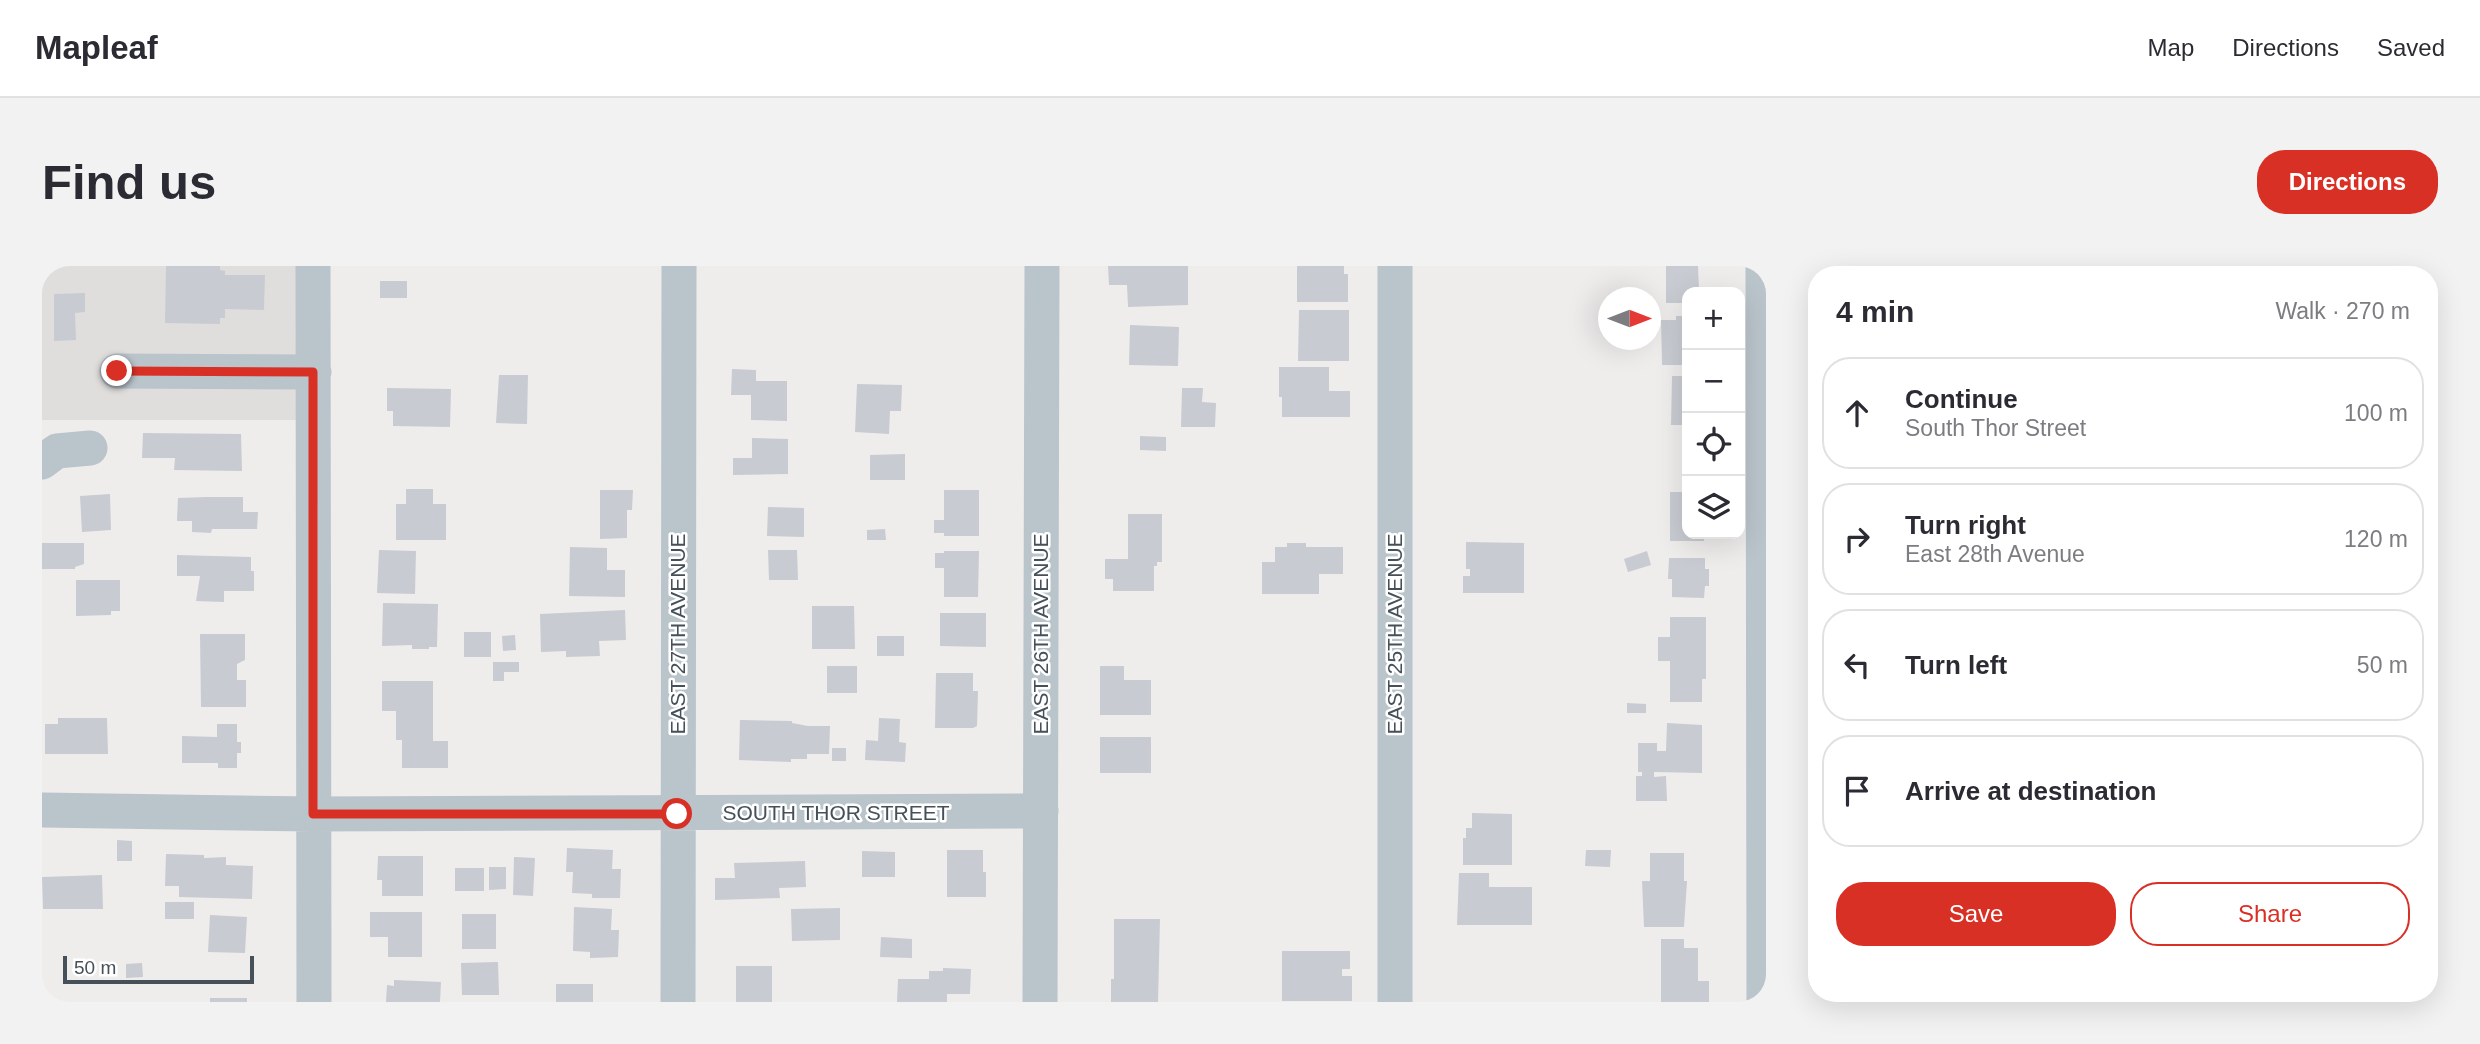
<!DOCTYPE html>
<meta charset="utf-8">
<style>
:root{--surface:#fff;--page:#f2f2f3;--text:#2b2b33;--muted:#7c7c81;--line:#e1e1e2;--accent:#d93025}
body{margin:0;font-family:Arial,sans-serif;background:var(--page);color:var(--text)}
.controls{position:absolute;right:21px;top:21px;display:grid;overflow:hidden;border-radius:14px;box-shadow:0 7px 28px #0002}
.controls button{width:63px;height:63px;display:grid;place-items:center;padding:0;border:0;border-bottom:2px solid var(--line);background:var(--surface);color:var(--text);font:35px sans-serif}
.compass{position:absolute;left:1556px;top:21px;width:63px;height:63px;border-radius:50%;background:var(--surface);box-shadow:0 7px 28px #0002;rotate:90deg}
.scale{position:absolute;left:21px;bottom:18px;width:191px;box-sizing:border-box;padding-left:7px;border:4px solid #455058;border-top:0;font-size:19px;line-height:24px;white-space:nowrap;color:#455058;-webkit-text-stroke:5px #fff;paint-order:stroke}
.stop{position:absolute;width:21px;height:21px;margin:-16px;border:5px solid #d93025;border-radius:50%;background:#fff}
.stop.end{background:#d93025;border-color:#fff;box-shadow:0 2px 7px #0008}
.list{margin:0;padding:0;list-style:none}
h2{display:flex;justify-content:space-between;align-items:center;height:91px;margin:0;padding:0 28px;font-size:30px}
h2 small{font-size:23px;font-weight:400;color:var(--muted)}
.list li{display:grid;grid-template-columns:46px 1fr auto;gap:21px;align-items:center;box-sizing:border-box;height:112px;margin:0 14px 14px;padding:0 14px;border:2px solid var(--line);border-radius:28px}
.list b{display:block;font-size:26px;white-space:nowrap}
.list p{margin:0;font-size:23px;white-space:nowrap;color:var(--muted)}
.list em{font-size:23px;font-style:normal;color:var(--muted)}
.actions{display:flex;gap:14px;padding:21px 28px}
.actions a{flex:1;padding:16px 0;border:2px solid var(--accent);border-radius:28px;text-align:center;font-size:24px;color:var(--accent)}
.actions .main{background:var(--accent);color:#fff}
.icon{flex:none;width:38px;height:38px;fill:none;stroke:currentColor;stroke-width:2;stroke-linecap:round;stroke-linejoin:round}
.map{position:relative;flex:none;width:1724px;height:736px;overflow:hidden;border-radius:28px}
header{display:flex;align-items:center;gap:42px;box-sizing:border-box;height:98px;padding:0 35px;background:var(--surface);border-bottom:2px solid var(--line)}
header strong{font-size:33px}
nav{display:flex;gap:38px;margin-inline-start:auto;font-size:24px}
.intro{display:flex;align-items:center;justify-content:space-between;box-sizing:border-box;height:168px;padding:0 42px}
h1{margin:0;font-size:49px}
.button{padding:18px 32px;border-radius:28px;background:var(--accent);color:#fff;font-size:24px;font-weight:700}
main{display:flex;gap:42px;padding:0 42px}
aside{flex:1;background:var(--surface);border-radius:28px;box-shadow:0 7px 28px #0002}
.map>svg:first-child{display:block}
</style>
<header>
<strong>Mapleaf</strong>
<nav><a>Map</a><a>Directions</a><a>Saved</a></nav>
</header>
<div class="intro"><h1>Find us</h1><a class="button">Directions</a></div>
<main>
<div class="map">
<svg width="1724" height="736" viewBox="0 0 1724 736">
<rect width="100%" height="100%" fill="#efecec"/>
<path fill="#e0dddd" d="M0,0h262v154h-262z"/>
<path fill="#c8cbd1" d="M124,0h54v4l5,1v4h40l-1,35 -39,-1v9h-5v6l-55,-1z
M1066,0h80v39l-60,2 -1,-22h-18z
M1255,0h47v8h4v28h-51z
M1624,0h32l1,25 -12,1v11h-21z
M338,15h27v17h-27z
M43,27v19l-10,1 1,27 -22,1v-47z
M1257,44h50v51h-51z
M1634,50h11v49h-25l-1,-45h15z
M1088,59l49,2 -1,39 -49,-1z
M1237,101h50v24h21v26h-68v-20h-3z
M690,103l24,1v11h31v40l-36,-1v-25h-20z
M457,109h29l-1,49 -31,-1z
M1630,110h15v49h-16z
M815,118l45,1 -1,26h-11l-1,23 -34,-2z
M345,122l64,1 -1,38 -57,-1v-15h-6z
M1140,122h21l-1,14 14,1 -1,24h-34z
M101,167l98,1 1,37 -68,-1 1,-12h-33z
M1640,169h5v48l-3,1z
M1098,170l26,1v14l-26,-1z
M710,172l36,1v35l-55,1v-17h19z
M863,188v26h-35v-25z
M364,223h27v15h13v36h-50v-36h10z
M558,224h33l-1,20h-5v28l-27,1z
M902,224h35v46h-35v-3h-10v-13h10z
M1628,226h17v42h17v7h-34z
M68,228l1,36 -29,2 -2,-36z
M165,231h36v15h15l-1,17h-45l-1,4 -19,-1v-11h-15l1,-23z
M726,241l36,1v29l-37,-1z
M1086,248h34v48h-5v4h-3v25h-41v-12h-8v-20h23z
M843,263l1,11h-19v-10z
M1424,276l58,1v50h-61v-17h7v-7h-4z
M0,277h42v21l-9,3v2h-33z
M1245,277h19v4h37v27h-24v20h-57v-32h13v-15h12z
M528,281l37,1v22h18v27l-56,-1z
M337,284l37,1 -1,43 -38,-1z
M726,284h29l1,30h-29z
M902,285h35l-1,46h-34v-29h-9v-15h9z
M1605,285l4,14 -23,7 -4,-13z
M135,289l74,2v14h3v20h-30v11l-28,-1 4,-25h-23z
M1627,292h36v11h4v17h-4l-1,12 -32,-1v-18h-4z
M34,314h44v31h-9v4l-35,1z
M341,337l55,1 -1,43h-8v2h-17v-4l-30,1z
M770,340h42l1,43h-43z
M583,344l1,30 -27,1 1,15 -34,1v-6l-25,1 -1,-38z
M898,347h46v34l-46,-1z
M1628,351h36v62h-4v23h-32v-41h-12v-24h12z
M422,366h27v25h-27z
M158,368h45v26l-8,4v16h9v27h-45z
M473,369l1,15 -13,1 -1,-15z
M835,370h27v20h-27z
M451,396h26v10h-15v9h-11z
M785,400h30v27h-30z
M1058,400h24v14h27v35h-51z
M894,407h37v18h5l-1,35 -4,2h-38z
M340,415h51v60h15v27h-46v-28h-6v-29h-14z
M1585,437l19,1v9h-19z
M16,452h49l1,36h-63v-30h13z
M837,452l21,1 -1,23 7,1 -1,19 -40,-2 1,-20 12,1z
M698,454l52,1v2l16,3h22l-1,28h-22v5h-16v3l-52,-2z
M1625,457l35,2v48l-48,-1v5l12,-1 1,25h-31v-25h6v-4h-4v-29h19v8h9z
M175,458h20v18h4v11h-4v15h-19v-5h-36v-27l35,1z
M1058,471h51v36h-51z
M790,482h14v13h-14z
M1430,547l40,1v51h-49v-27h3v-10h6z
M75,574l15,1v20h-15z
M525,582l46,2 -1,19h9l-1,29h-28v-4l-20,-1 1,-21h-7z
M905,584h36v22h3v25h-39z
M1544,584h25l-1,17 -25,-1z
M820,585l33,1v25h-33z
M1608,587h34v28h3l-3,46h-40l-2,-46h8z
M124,588l38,1v3l22,-1v8l27,1 -1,33 -73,-2v-11h-14z
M336,590h45v40h-41v-16h-5z
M472,591l21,1 -2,38 -20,-1z
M763,595l1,26 -27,1 1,10 -65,2v-22h20l-1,-15z
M447,601h17v22l-17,1z
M413,602h29v23h-29z
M1417,607h30v14h43v38h-75z
M60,609l1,34h-60l-1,-32z
M123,636h29v17h-29z
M532,641l38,2 -1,21h8l-1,27 -28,1v-6l-17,-1z
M798,642v32l-48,1 -1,-32z
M328,646h52v45h-34v-20h-18z
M420,648h34v35h-34z
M168,649l37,2 -2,36 -37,-1z
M1072,653h46l-2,83h-47v-23h3z
M839,671l31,2v19l-32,-1z
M1619,673h23v9h14v33h11v21h-48z
M1240,685h68v18h-8v7h10v25h-70z
M456,696l1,33h-37l-1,-32z
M100,697l1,14 -17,1v-14z
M694,700h36v36h-36z
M901,702l28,1 -1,25h-23v8h-50l1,-23h31v-8h14z
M352,714l47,2 -1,20h-54l1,-17 7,1z
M514,718h37v18h-37z
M168,732h37v4h-37z"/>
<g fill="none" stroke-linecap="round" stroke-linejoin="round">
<path stroke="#bac4cb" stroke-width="35" d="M271,0l1,736
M1721,0l1,736
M75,105l197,1
M0,196l15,-11 33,-3
M0,544l271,4 728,-3
M636,736l1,-736
M998,736l2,-736
M1353,736v-736"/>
</g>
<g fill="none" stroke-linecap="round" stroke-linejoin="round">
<path stroke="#d93025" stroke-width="9" d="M75,105l196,1v442h364"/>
</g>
<g text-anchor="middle" stroke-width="5" stroke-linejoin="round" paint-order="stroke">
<g font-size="21" fill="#455058" stroke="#fff">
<text transform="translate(636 368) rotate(-90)" y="7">EAST 27TH AVENUE</text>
<text transform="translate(999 368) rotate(-90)" y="7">EAST 26TH AVENUE</text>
<text transform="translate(1353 368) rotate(-90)" y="7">EAST 25TH AVENUE</text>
<text x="794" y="554">SOUTH THOR STREET</text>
</g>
</g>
</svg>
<div class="controls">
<button>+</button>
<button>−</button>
<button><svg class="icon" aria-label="locate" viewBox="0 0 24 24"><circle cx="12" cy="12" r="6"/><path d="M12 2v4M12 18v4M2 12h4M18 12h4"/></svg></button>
<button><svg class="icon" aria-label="layers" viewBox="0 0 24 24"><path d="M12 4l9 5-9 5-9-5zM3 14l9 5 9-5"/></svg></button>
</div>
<svg class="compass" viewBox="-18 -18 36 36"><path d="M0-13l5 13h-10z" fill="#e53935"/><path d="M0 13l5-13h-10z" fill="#7c7c81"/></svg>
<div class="scale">50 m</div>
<div class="stop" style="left:635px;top:548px"></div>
<div class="stop end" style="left:75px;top:105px"></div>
</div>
<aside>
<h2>4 min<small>Walk · 270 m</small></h2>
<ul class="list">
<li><svg class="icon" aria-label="ahead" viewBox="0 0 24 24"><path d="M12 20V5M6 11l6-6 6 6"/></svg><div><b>Continue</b><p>South Thor Street</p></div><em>100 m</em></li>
<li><svg class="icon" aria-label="right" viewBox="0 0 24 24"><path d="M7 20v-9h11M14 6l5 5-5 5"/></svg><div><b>Turn right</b><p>East 28th Avenue</p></div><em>120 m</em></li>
<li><svg class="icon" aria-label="left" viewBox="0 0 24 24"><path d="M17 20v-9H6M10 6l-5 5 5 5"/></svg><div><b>Turn left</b></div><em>50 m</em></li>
<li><svg class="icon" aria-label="arrive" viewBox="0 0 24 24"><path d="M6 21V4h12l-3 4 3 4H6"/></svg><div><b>Arrive at destination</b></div></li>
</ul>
<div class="actions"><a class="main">Save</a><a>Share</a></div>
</aside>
</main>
